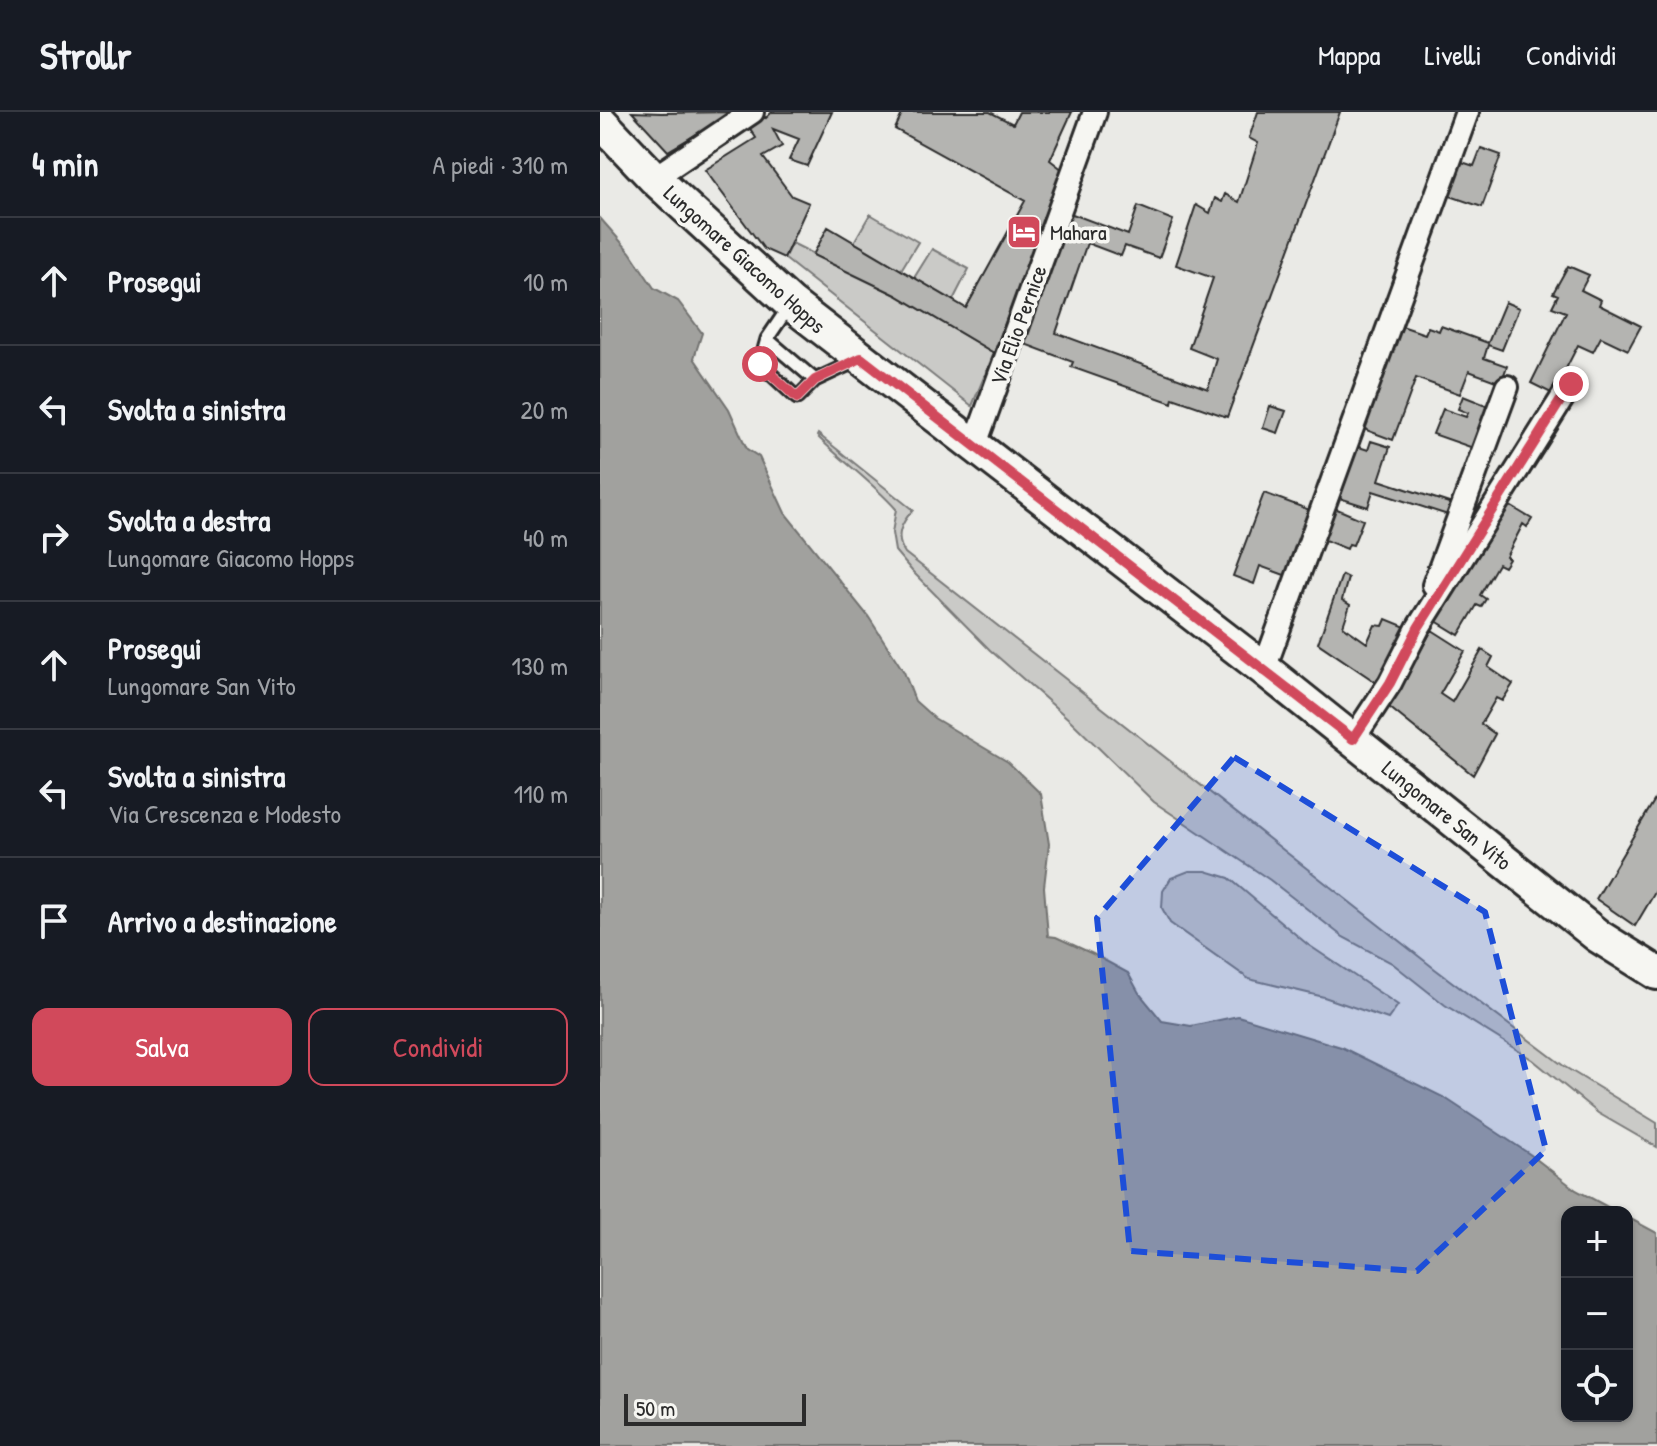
<!DOCTYPE html>
<html lang="it">
<meta charset="utf-8">
<style>
:root{--surface:#171b24;--page:#242831;--text:#f1f3f6;--muted:#9ea1a6;--line:#363941;--accent:#d1495b}
body{margin:0;font-family:"Patrick Hand",sans-serif;background:var(--page);color:var(--text)}
.controls{position:absolute;right:24px;bottom:24px;display:grid;overflow:hidden;border-radius:16px;box-shadow:0 2px 6px #0004}
.controls button{width:72px;height:72px;display:grid;place-items:center;padding:0;border:0;border-bottom:2px solid var(--line);background:var(--surface);color:var(--text);font:40px sans-serif}
.scale{position:absolute;left:24px;bottom:20px;width:182px;box-sizing:border-box;padding-left:8px;border:4px solid #2b2b2b;border-top:0;font-size:22px;line-height:28px;white-space:nowrap;color:#2b2b2b;-webkit-text-stroke:6px #f6f6f2;paint-order:stroke}
.stop{position:absolute;width:24px;height:24px;margin:-18px;border:6px solid #d1495b;border-radius:50%;background:#fff}
.stop.end{background:#d1495b;border-color:#fff;box-shadow:0 2px 8px #0008}
.list{margin:0;padding:0;list-style:none}
h2{display:flex;justify-content:space-between;align-items:center;height:104px;margin:0;padding:0 32px;font-size:34px}
h2 small{font-size:26px;font-weight:400;color:var(--muted)}
.list li{display:grid;grid-template-columns:52px 1fr auto;gap:24px;align-items:center;box-sizing:border-box;height:128px;padding:0 32px;border-top:2px solid var(--line)}
.list b{display:block;font-size:30px;white-space:nowrap}
.list p{margin:0;font-size:26px;white-space:nowrap;color:var(--muted)}
.list em{font-size:26px;font-style:normal;color:var(--muted)}
.actions{display:flex;gap:16px;padding:24px 32px}
.actions a{flex:1;padding:18px 0;border:2px solid var(--accent);border-radius:16px;text-align:center;font-size:28px;color:var(--accent)}
.actions .main{background:var(--accent);color:#fff}
.icon{flex:none;width:44px;height:44px;fill:none;stroke:currentColor;stroke-width:2;stroke-linecap:round;stroke-linejoin:round}
.map{position:relative;flex:none;width:1057px;height:1334px;overflow:hidden}
header{display:flex;align-items:center;gap:48px;box-sizing:border-box;height:112px;padding:0 40px;background:var(--surface);border-bottom:2px solid var(--line)}
header strong{font-size:38px}
nav{display:flex;gap:44px;margin-inline-start:auto;font-size:28px}
main{display:flex}
aside{flex:1;background:var(--surface)}
.map>svg:first-child{display:block}
</style>
<header>
<strong>Strollr</strong>
<nav><a>Mappa</a><a>Livelli</a><a>Condividi</a></nav>
</header>
<main>
<aside>
<h2>4 min<small>A piedi · 310 m</small></h2>
<ul class="list">
<li><svg class="icon" aria-label="ahead" viewBox="0 0 24 24"><path d="M12 20V5M6 11l6-6 6 6"/></svg><div><b>Prosegui</b></div><em>10 m</em></li>
<li><svg class="icon" aria-label="left" viewBox="0 0 24 24"><path d="M17 20v-9H6M10 6l-5 5 5 5"/></svg><div><b>Svolta a sinistra</b></div><em>20 m</em></li>
<li><svg class="icon" aria-label="right" viewBox="0 0 24 24"><path d="M7 20v-9h11M14 6l5 5-5 5"/></svg><div><b>Svolta a destra</b><p>Lungomare Giacomo Hopps</p></div><em>40 m</em></li>
<li><svg class="icon" aria-label="ahead" viewBox="0 0 24 24"><path d="M12 20V5M6 11l6-6 6 6"/></svg><div><b>Prosegui</b><p>Lungomare San Vito</p></div><em>130 m</em></li>
<li><svg class="icon" aria-label="left" viewBox="0 0 24 24"><path d="M17 20v-9H6M10 6l-5 5 5 5"/></svg><div><b>Svolta a sinistra</b><p>Via Crescenza e Modesto</p></div><em>110 m</em></li>
<li><svg class="icon" aria-label="arrive" viewBox="0 0 24 24"><path d="M6 21V4h12l-3 4 3 4H6"/></svg><div><b>Arrivo a destinazione</b></div></li>
</ul>
<div class="actions"><a class="main">Salva</a><a>Condividi</a></div>
</aside>
<div class="map">
<svg width="1057" height="1334" viewBox="0 0 1057 1334">
<rect width="100%" height="100%" fill="#eaeae6"/>
<filter id="ink" filterUnits="userSpaceOnUse"><feTurbulence type="fractalNoise" baseFrequency=".0125" numOctaves="2"/><feDisplacementMap in="SourceGraphic" scale="16" xChannelSelector="R" yChannelSelector="G"/><feConvolveMatrix kernelMatrix="1 2 1 2 8 2 1 2 1" color-interpolation-filters="sRGB"/></filter>
<g filter="url(#ink)">
<path fill="#cacac7" stroke="#7a7a79" stroke-width="2" d="M270,102l48,28 -17,28 -47,-28z
M192,131l104,52 98,58 -22,53 -188,-148z
M332,137l37,20 -16,31 -39,-22z
M218,322l95,76c-12,13 -19,27 -8,43l530,416 130,98 92,56v24l-59,-34 -65,-53 -88,-55 -53,-42 -49,-26 -73,-57 -116,-78 -83,-81 -81,-71 -78,-79 -17,-20 -3,-18 4,-24c-24,-27 -54,-48 -79,-73z
M589,759h17l23,7 78,66 91,61 -10,14 -64,-22 -75,-18 -79,-56 -8,-15 1,-17 8,-13z"/>
<path fill="#a1a19e" stroke="#727270" stroke-width="2" d="M0,106l30,34 24,36 24,13 24,32 -8,25 35,51 18,40 12,8 26,56 83,103 36,56 11,29 19,17 74,44 33,32 8,50 -5,43 4,49 8,1 37,17 35,19 11,20 23,28 29,5 47,-10 103,31 104,51 86,57 45,35 41,22h-50v204h60v-199l30,16v213h-1057z"/>
<path fill="#b4b4b1" stroke="#2b2b2b" stroke-width="2" d="M32,0l29,1 73,-1 -66,39z
M172,0h60l-25,54 -18,-6 10,-21 -26,-10 9,17 -19,11 29,39 17,7 -25,55 -20,-9 -59,-79 51,-32 -7,-11 16,-10 1,1z
M303,0h87l23,12 6,-12h53l-22,48 13,10 -69,183 -98,-58 -83,-40 15,-28 138,81 59,-107 -130,-72z
M658,0h82l-113,305 -54,-19 -1,5 -101,-36 2,-5 -51,-19 48,-130 58,22 10,-29 35,14 -14,38 -34,-12 -4,10 -34,-13 -31,90 152,56 9,-30 -28,-11 24,-70 -37,-13 20,-60 14,8 5,-15 7,4 3,-8 14,8 19,-59 -9,-5z
M881,36l20,7 -19,52 -35,-12 12,-34 15,5z
M968,154l21,9 -8,15 20,10 -2,5 42,21 -13,24 -27,-13 -8,15 -15,-7 -25,49 -22,-11 35,-71 -14,-5 6,-12 -5,-2z
M905,190l14,6 -17,42 -14,-5 -4,13 23,8 -6,17 -32,-12 -9,23 -44,-16 -23,62 -35,-13 38,-103 29,10 3,-7 11,4 2,-5 47,17z
M863,284l28,11 -15,42 -43,-15 10,-25 23,8 2,-4 -10,-4z
M670,294l16,5 -8,22 -15,-5z
M771,329l19,6 -11,33 76,25 -4,11 -78,-25 -5,16 -35,-11 17,-52 18,6z
M664,381l46,17 -23,66 -27,-10 -6,18 -21,-8z
M907,392l25,15 -5,8 -4,-3 -17,33 3,2 -5,8 -6,-3 -18,31 6,4 -5,8 -4,-2 -18,30 -23,-14z
M730,394l33,14 -10,25 -4,-1 -2,5 -30,-12z
M742,463l6,3 -6,22 8,5 -7,21 24,17 8,-18 8,1 3,-7 22,9 -28,57 -62,-42z
M832,518l33,21 -25,43 12,8 30,-52 11,7 -5,10 25,17 -11,17 -6,-3 -15,26 14,10 -22,41 -84,-68z
M1057,684v93l-22,37 -39,-27z"/>
<g fill="none" stroke-linecap="round" stroke-linejoin="round">
<g stroke="#2b2b2b" stroke-width="17">
<path id="lane" d="M188,196l-21,31 -7,25 37,34 18,-18 43,-20
M167,227l48,41"/>
</g>
<g stroke="#2b2b2b" stroke-width="28">
<path id="street" d="M54,66l98,-66
M374,335l121,-335
M834,473l73,-198
M664,557l203,-557
M753,627l37,-56 28,-55 153,-244"/>
</g>
<g stroke="#2b2b2b" stroke-width="38">
<path id="secondary" d="M0,9l54,57 137,126 473,365 334,267 59,37"/>
</g>
<use href="#lane" stroke="#f6f6f2" stroke-width="11"/>
<use href="#street" stroke="#f6f6f2" stroke-width="22"/>
<use href="#secondary" stroke="#f6f6f2" stroke-width="32"/>
</g>
</g>
<g fill="none" stroke-linecap="round" stroke-linejoin="round" filter="url(#ink)">
<path stroke="#d1495b" stroke-width="10" d="M160,252l37,34 18,-18 46,-22 492,381 37,-56 28,-55 153,-244"/>
</g>
<path fill="#1d4ed8" fill-opacity="0.2" stroke="#1d4ed8" stroke-width="6" stroke-dasharray="16 10" stroke-linejoin="round" d="M634,645l251,155 61,238 -129,121 -287,-20 -33,-333z"/>
<defs>
<g id="hotel-square" transform="scale(1.8)"><rect x="-9" y="-9" width="18" height="18" rx="4" fill="#d1495b" stroke="#f6f6f2"/><path d="M-6-4.5h1.5V1H6V5H4.5V3h-9V5H-6ZM-4 0a1.8 1.8 0 1 1 3.6 0ZM.5 0V-2.5h3Q6-2.5 6 0Z" fill="#fff"/></g>
</defs>
<g fill-rule="evenodd">
<use href="#hotel-square" x="424" y="120"/>
</g>
<g text-anchor="middle" stroke-width="7" stroke-linejoin="round" paint-order="stroke">
<g font-size="22" fill="#2b2b2b" stroke="#f6f6f2" text-anchor="start">
<text x="450" y="128">Mahara</text>
</g>
<g font-size="22" fill="#2b2b2b" stroke="#f6f6f2">
<text transform="translate(145 147) rotate(42)" y="8">Lungomare Giacomo Hopps</text>
<text transform="translate(418 213) rotate(-70)" y="8">Via Elio Pernice</text>
<text transform="translate(847 703) rotate(39)" y="8">Lungomare San Vito</text>
</g>
</g>
</svg>
<div class="controls">
<button>+</button>
<button>−</button>
<button><svg class="icon" aria-label="locate" viewBox="0 0 24 24"><circle cx="12" cy="12" r="6"/><path d="M12 2v4M12 18v4M2 12h4M18 12h4"/></svg></button>
</div>
<div class="scale">50 m</div>
<div class="stop" style="left:160px;top:252px"></div>
<div class="stop end" style="left:971px;top:272px"></div>
</div>
</main>
